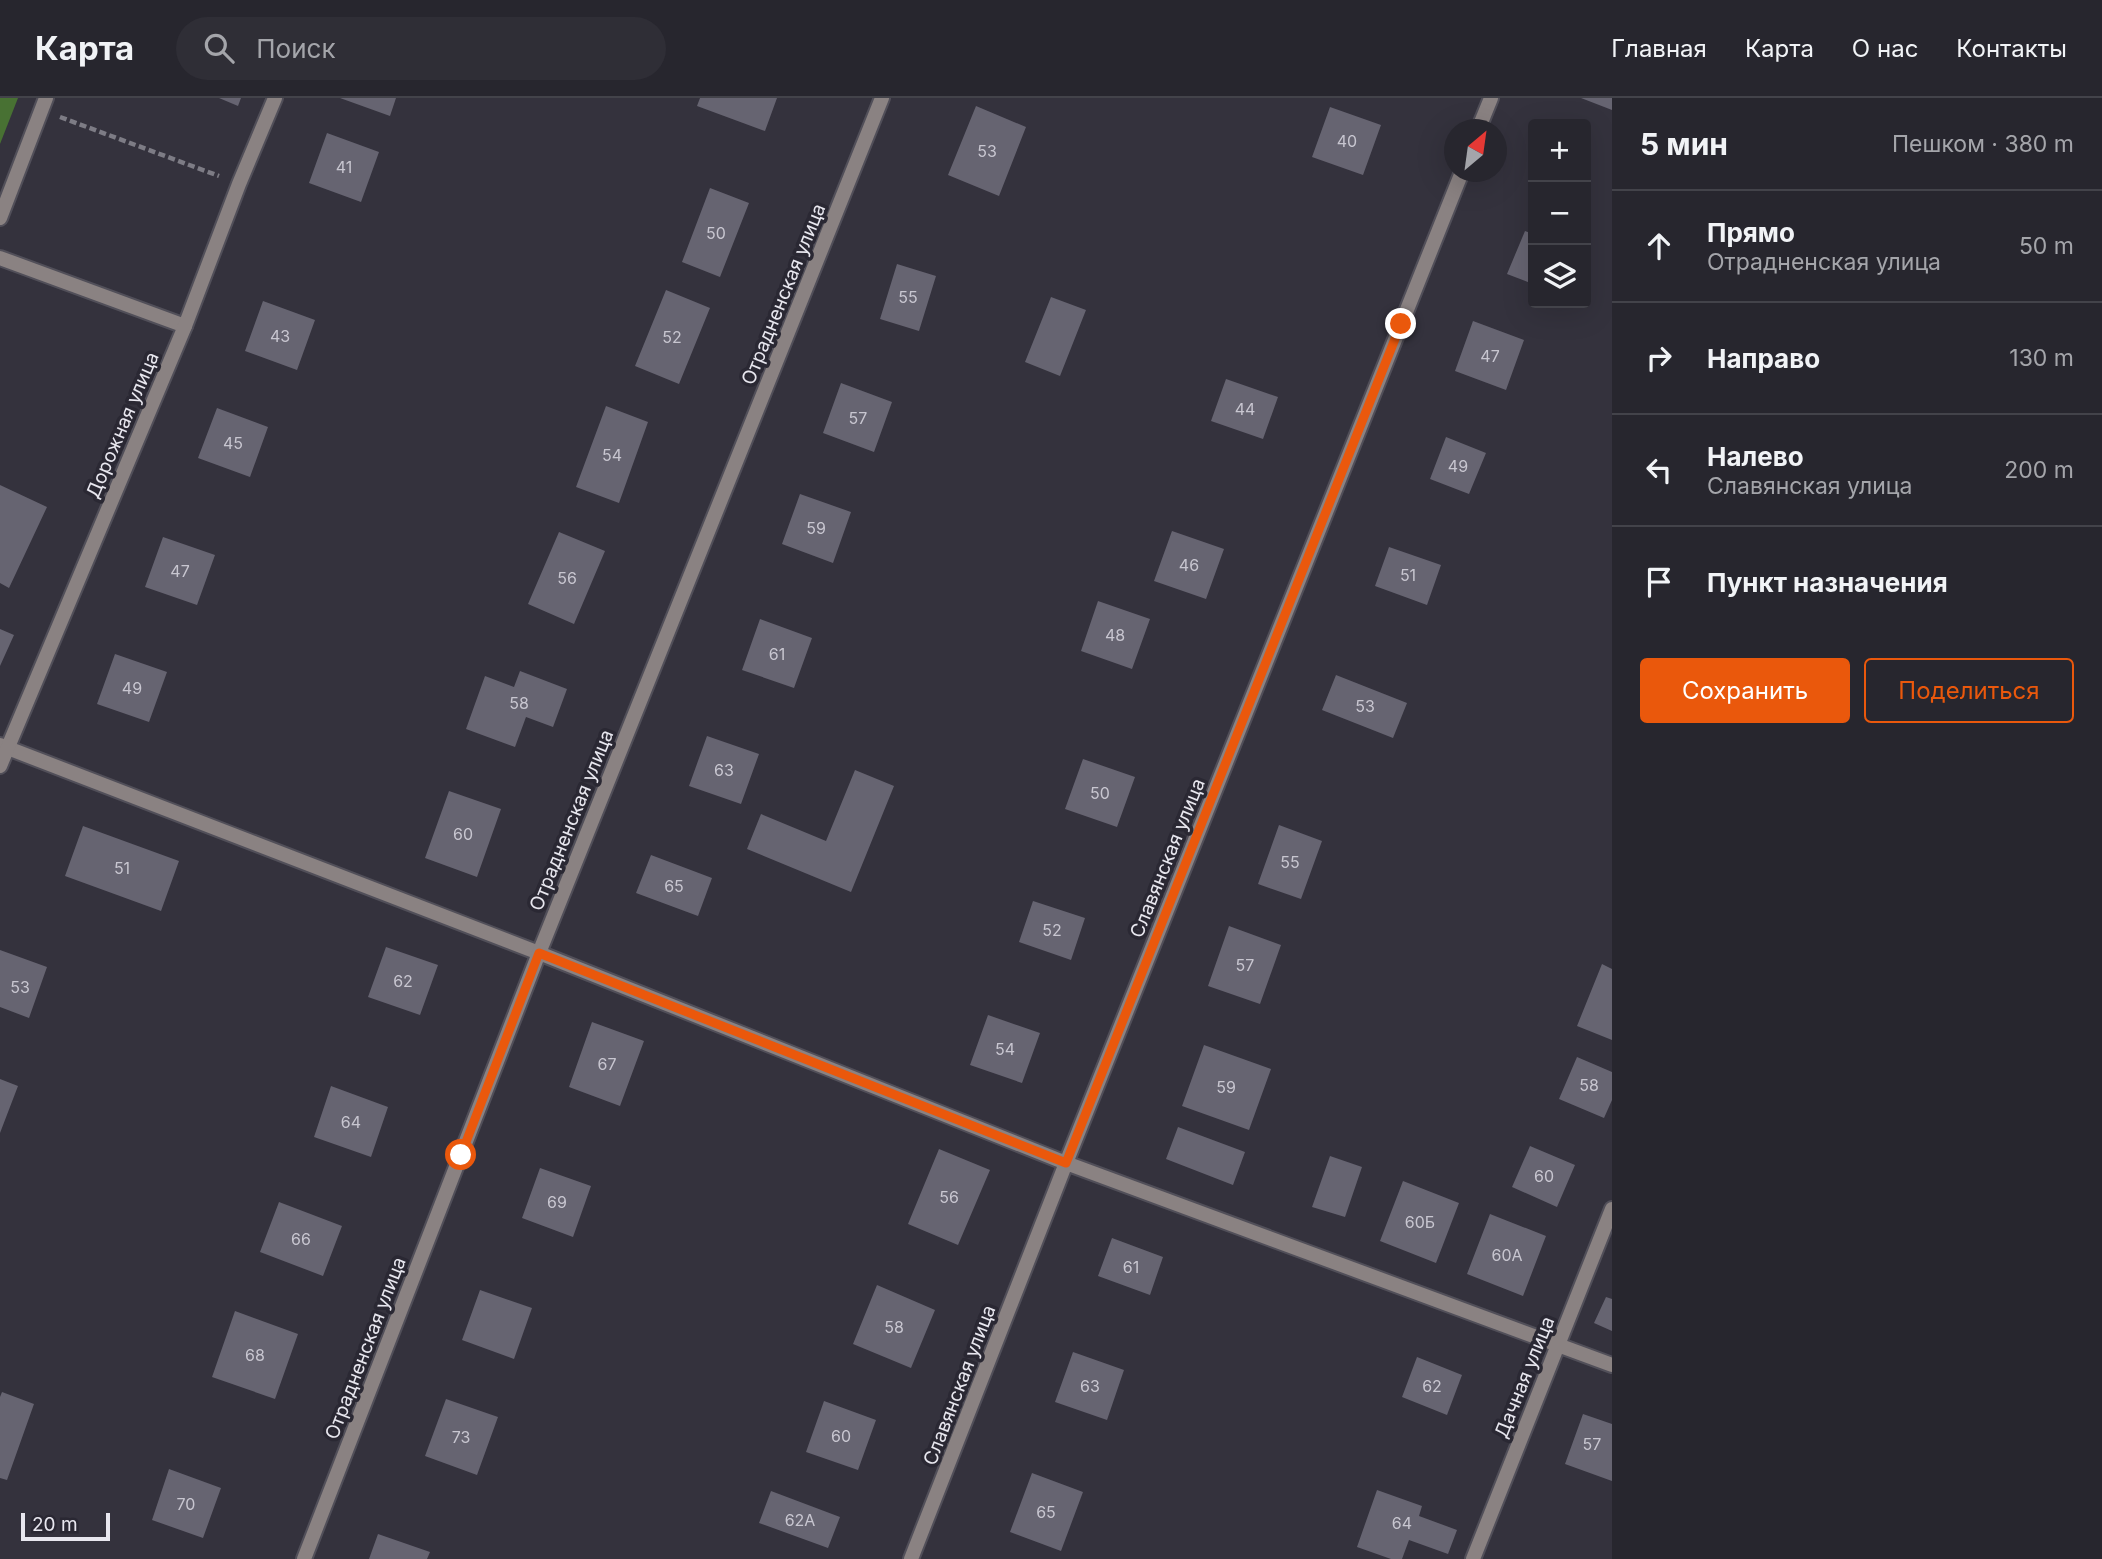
<!DOCTYPE html>
<html lang="ru">
<meta charset="utf-8">
<style>
:root{--surface:#27262e;--page:#2f2e36;--text:#f1f3f6;--muted:#a4a5aa;--line:#43434a;--accent:#ea580c}
body{margin:0;font-family:Inter,sans-serif;background:var(--page);color:var(--text)}
.controls{position:absolute;right:21px;top:21px;display:grid;overflow:hidden;border-radius:7px;box-shadow:0 7px 28px #0002}
.controls button{width:63px;height:63px;display:grid;place-items:center;padding:0;border:0;border-bottom:2px solid var(--line);background:var(--surface);color:var(--text);font:35px sans-serif}
.compass{position:absolute;left:1444px;top:21px;width:63px;height:63px;border-radius:50%;background:var(--surface);box-shadow:0 7px 28px #0002;rotate:29deg}
.scale{position:absolute;left:21px;bottom:18px;width:89px;box-sizing:border-box;padding-left:7px;border:4px solid #e8e7ef;border-top:0;font-size:19px;line-height:24px;white-space:nowrap;color:#e8e7ef;-webkit-text-stroke:5px #2a2833;paint-order:stroke}
.stop{position:absolute;width:21px;height:21px;margin:-16px;border:5px solid #ea580c;border-radius:50%;background:#fff}
.stop.end{background:#ea580c;border-color:#fff;box-shadow:0 2px 7px #0008}
.list{margin:0;padding:0;list-style:none}
h2{display:flex;justify-content:space-between;align-items:center;height:91px;margin:0;padding:0 28px;font-size:30px}
h2 small{font-size:23px;font-weight:400;color:var(--muted)}
.list li{display:grid;grid-template-columns:46px 1fr auto;gap:21px;align-items:center;box-sizing:border-box;height:112px;padding:0 28px;border-top:2px solid var(--line)}
.list b{display:block;font-size:26px;white-space:nowrap}
.list p{margin:0;font-size:23px;white-space:nowrap;color:var(--muted)}
.list em{font-size:23px;font-style:normal;color:var(--muted)}
.actions{display:flex;gap:14px;padding:21px 28px}
.actions a{flex:1;padding:16px 0;border:2px solid var(--accent);border-radius:7px;text-align:center;font-size:24px;color:var(--accent)}
.actions .main{background:var(--accent);color:#fff}
.icon{flex:none;width:38px;height:38px;fill:none;stroke:currentColor;stroke-width:2;stroke-linecap:round;stroke-linejoin:round}
.map{position:relative;flex:none;width:1612px;height:1461px;overflow:hidden}
header{display:flex;align-items:center;gap:42px;box-sizing:border-box;height:98px;padding:0 35px;background:var(--surface);border-bottom:2px solid var(--line)}
header strong{font-size:33px}
nav{display:flex;gap:38px;margin-inline-start:auto;font-size:24px}
.search{width:490px;height:63px;background:var(--page);display:flex;align-items:center;gap:18px;box-sizing:border-box;padding:0 24px;border-radius:38px;color:var(--muted);font-size:26px}
main{display:flex}
aside{flex:1;background:var(--surface)}
.map>svg:first-child{display:block}
</style>
<header>
<strong>Карта</strong>
<div class="search"><svg class="icon" aria-label="search" viewBox="0 0 24 24"><circle cx="10" cy="10" r="6"/><path d="M15 15l6 6"/></svg>Поиск</div>
<nav><a>Главная</a><a>Карта</a><a>О нас</a><a>Контакты</a></nav>
</header>
<main>
<div class="map">
<svg width="1612" height="1461" viewBox="0 0 1612 1461">
<rect width="100%" height="100%" fill="#34323d"/>
<path fill="#487133" d="M0,0h18l-18,46z"/>
<path fill="#666471" d="M219,0h22l-3,8z
M340,0h56l-6,18z
M700,0h77l-12,33 -68,-25z
M1581,0h31v12z
M976,8l50,21 -27,69 -51,-21z
M1330,9l51,18 -18,50 -51,-18z
M327,35l52,19 -18,50 -52,-19z
M710,90l39,15 -29,74 -38,-15z
M1525,133l8,3v50l-26,-10z
M897,166l39,12 -17,55 -39,-12z
M666,192l44,18 -31,76 -44,-18z
M1051,199l35,13 -26,66 -35,-14z
M263,203l52,19 -18,50 -52,-19z
M1473,223l51,19 -18,50 -51,-19z
M1226,281l52,18 -15,42 -52,-18z
M841,285l51,19 -18,50 -51,-19z
M606,308l42,16 -29,81 -43,-16z
M217,310l51,19 -18,50 -52,-19z
M1446,339l40,16 -17,41 -39,-15z
M0,387l47,22 -38,81 -9,-5z
M800,396l51,18 -18,51 -51,-19z
M1172,433l52,18 -18,50 -52,-18z
M559,434l46,19 -31,73 -46,-20z
M163,439l52,18 -18,50 -52,-18z
M1389,449l52,18 -14,40 -52,-19z
M1098,503l52,18 -18,50 -51,-18z
M760,521l52,19 -18,50 -52,-18z
M0,531l14,6 -14,31z
M115,556l52,18 -18,50 -52,-18z
M520,573l47,18 -14,38 -27,-10 -11,30 -49,-18 19,-53 29,11z
M1336,577l71,28 -14,35 -71,-28z
M707,638l52,18 -18,50 -52,-18z
M1083,661l52,18 -18,50 -52,-18z
M855,672l39,16 -43,106 -104,-43 14,-35 65,27z
M449,693l52,18 -24,68 -52,-19z
M1279,727l43,16 -21,58 -43,-15z
M83,728l96,35 -18,50 -96,-35z
M651,757l61,23 -14,38 -62,-23z
M1033,803l52,17 -14,42 -52,-18z
M1229,828l52,19 -21,59 -52,-18z
M386,849l52,18 -18,50 -52,-18z
M0,852l47,17 -18,51 -29,-11z
M1602,866l10,5v71l-35,-14z
M988,917l52,18 -18,50 -52,-18z
M592,924l52,19 -24,65 -51,-19z
M1204,947l67,24 -22,61 -67,-24z
M1577,959l35,15v28l-8,18 -45,-19z
M0,981l18,7 -18,47z
M331,988l57,21 -17,50 -57,-20z
M1178,1029l67,25 -12,33 -67,-26z
M1530,1048l45,19 -18,42 -45,-20z
M939,1051l51,21 -32,75 -50,-21z
M1330,1058l32,11 -17,50 -33,-10z
M540,1070l51,18 -18,51 -51,-19z
M1403,1083l56,22 -23,60 -56,-22z
M279,1104l63,24 -19,50 -63,-24z
M1490,1116l56,22 -23,60 -56,-22z
M1112,1140l51,19 -13,38 -52,-19z
M877,1187l58,25 -24,58 -58,-24z
M480,1192l52,18 -18,51 -52,-19z
M1606,1199l6,2v32l-18,-8z
M235,1213l63,23 -23,65 -63,-22z
M1073,1254l51,18 -17,50 -52,-18z
M1417,1259l45,18 -15,40 -45,-18z
M2,1294l32,12 -27,76 -7,-2v-81z
M446,1301l52,18 -21,58 -52,-19z
M824,1303l52,19 -18,50 -52,-18z
M1583,1316l29,10v57l-47,-17z
M169,1371l52,19 -18,50 -51,-18z
M1032,1375l51,19 -22,59 -51,-19z
M1377,1392l45,16 -3,10 38,14 -9,24 -39,-14 -7,19h-11l-34,-12z
M771,1393l69,26 -12,31 -69,-25z
M378,1436l52,18 -3,7h-58z"/>
<g fill="none" stroke-linecap="round" stroke-linejoin="round">
<g stroke="#514f59" stroke-width="18">
<path id="service" d="M0,160l185,68
M0,647l539,208 527,210"/>
</g>
<g stroke="#514f59" stroke-width="18">
<path id="minor" d="M1478,32l13,-32
M0,668l185,-440 54,-142 36,-86
M1066,1065l546,202
M304,1461l235,-606 343,-855
M911,1461l155,-396 396,-991
M1473,1461l139,-350"/>
</g>
<g stroke="#514f59" stroke-width="18">
<path id="tertiary" d="M0,120l46,-120"/>
</g>
<path stroke="#7d7c85" stroke-width="4.5" stroke-dasharray="7 3.5" stroke-linecap="butt" d="M60,19l159,59"/>
<use href="#service" stroke="#8a8282" stroke-width="14"/>
<use href="#minor" stroke="#8a8282" stroke-width="14"/>
<use href="#tertiary" stroke="#8a8282" stroke-width="14"/>
</g>
<g fill="none" stroke-linecap="round" stroke-linejoin="round">
<path stroke="#ea580c" stroke-width="9" d="M461,1057l78,-202 527,210 335,-839"/>
</g>
<g text-anchor="middle" stroke-width="7" stroke-linejoin="round" paint-order="stroke">
<g font-size="16" fill="#c8c6d0">
<text x="1347" y="49">40</text>
<text x="987" y="59">53</text>
<text x="344" y="75">41</text>
<text x="716" y="141">50</text>
<text x="908" y="205">55</text>
<text x="280" y="244">43</text>
<text x="672" y="245">52</text>
<text x="1490" y="264">47</text>
<text x="1245" y="317">44</text>
<text x="858" y="326">57</text>
<text x="233" y="351">45</text>
<text x="612" y="363">54</text>
<text x="1458" y="374">49</text>
<text x="816" y="436">59</text>
<text x="1189" y="473">46</text>
<text x="180" y="479">47</text>
<text x="1408" y="483">51</text>
<text x="567" y="486">56</text>
<text x="1115" y="543">48</text>
<text x="777" y="562">61</text>
<text x="132" y="596">49</text>
<text x="519" y="611">58</text>
<text x="1365" y="614">53</text>
<text x="724" y="678">63</text>
<text x="1100" y="701">50</text>
<text x="463" y="742">60</text>
<text x="1290" y="770">55</text>
<text x="122" y="776">51</text>
<text x="674" y="794">65</text>
<text x="1052" y="838">52</text>
<text x="1245" y="873">57</text>
<text x="403" y="889">62</text>
<text x="20" y="895">53</text>
<text x="1005" y="957">54</text>
<text x="607" y="972">67</text>
<text x="1589" y="993">58</text>
<text x="1226" y="995">59</text>
<text x="351" y="1030">64</text>
<text x="1544" y="1084">60</text>
<text x="949" y="1105">56</text>
<text x="557" y="1110">69</text>
<text x="1420" y="1130">60Б</text>
<text x="301" y="1147">66</text>
<text x="1507" y="1163">60А</text>
<text x="1131" y="1175">61</text>
<text x="894" y="1235">58</text>
<text x="255" y="1263">68</text>
<text x="1090" y="1294">63</text>
<text x="1432" y="1294">62</text>
<text x="841" y="1344">60</text>
<text x="461" y="1345">73</text>
<text x="1592" y="1352">57</text>
<text x="186" y="1412">70</text>
<text x="1046" y="1420">65</text>
<text x="800" y="1428">62А</text>
<text x="1402" y="1431">64</text>
</g>
<g font-size="19" fill="#e8e7ef" stroke="#2a2833">
<text transform="translate(783 196) rotate(-68)" y="7">Отрадненская улица</text>
<text transform="translate(122 327) rotate(-67)" y="7">Дорожная улица</text>
<text transform="translate(571 722) rotate(-68)" y="7">Отрадненская улица</text>
<text transform="translate(1167 760) rotate(-68)" y="7">Славянская улица</text>
<text transform="translate(365 1250) rotate(-69)" y="7">Отрадненская улица</text>
<text transform="translate(1524 1279) rotate(-68)" y="7">Дачная улица</text>
<text transform="translate(959 1287) rotate(-69)" y="7">Славянская улица</text>
</g>
</g>
</svg>
<div class="controls">
<button>+</button>
<button>−</button>
<button><svg class="icon" aria-label="layers" viewBox="0 0 24 24"><path d="M12 4l9 5-9 5-9-5zM3 14l9 5 9-5"/></svg></button>
</div>
<svg class="compass" viewBox="-18 -18 36 36"><path d="M0-13l5 13h-10z" fill="#e53935"/><path d="M0 13l5-13h-10z" fill="#a4a5aa"/></svg>
<div class="scale">20 m</div>
<div class="stop" style="left:461px;top:1057px"></div>
<div class="stop end" style="left:1401px;top:226px"></div>
</div>
<aside>
<h2>5 мин<small>Пешком · 380 m</small></h2>
<ul class="list">
<li><svg class="icon" aria-label="ahead" viewBox="0 0 24 24"><path d="M12 20V5M6 11l6-6 6 6"/></svg><div><b>Прямо</b><p>Отрадненская улица</p></div><em>50 m</em></li>
<li><svg class="icon" aria-label="right" viewBox="0 0 24 24"><path d="M7 20v-9h11M14 6l5 5-5 5"/></svg><div><b>Направо</b></div><em>130 m</em></li>
<li><svg class="icon" aria-label="left" viewBox="0 0 24 24"><path d="M17 20v-9H6M10 6l-5 5 5 5"/></svg><div><b>Налево</b><p>Славянская улица</p></div><em>200 m</em></li>
<li><svg class="icon" aria-label="arrive" viewBox="0 0 24 24"><path d="M6 21V4h12l-3 4 3 4H6"/></svg><div><b>Пункт назначения</b></div></li>
</ul>
<div class="actions"><a class="main">Сохранить</a><a>Поделиться</a></div>
</aside>
</main>
